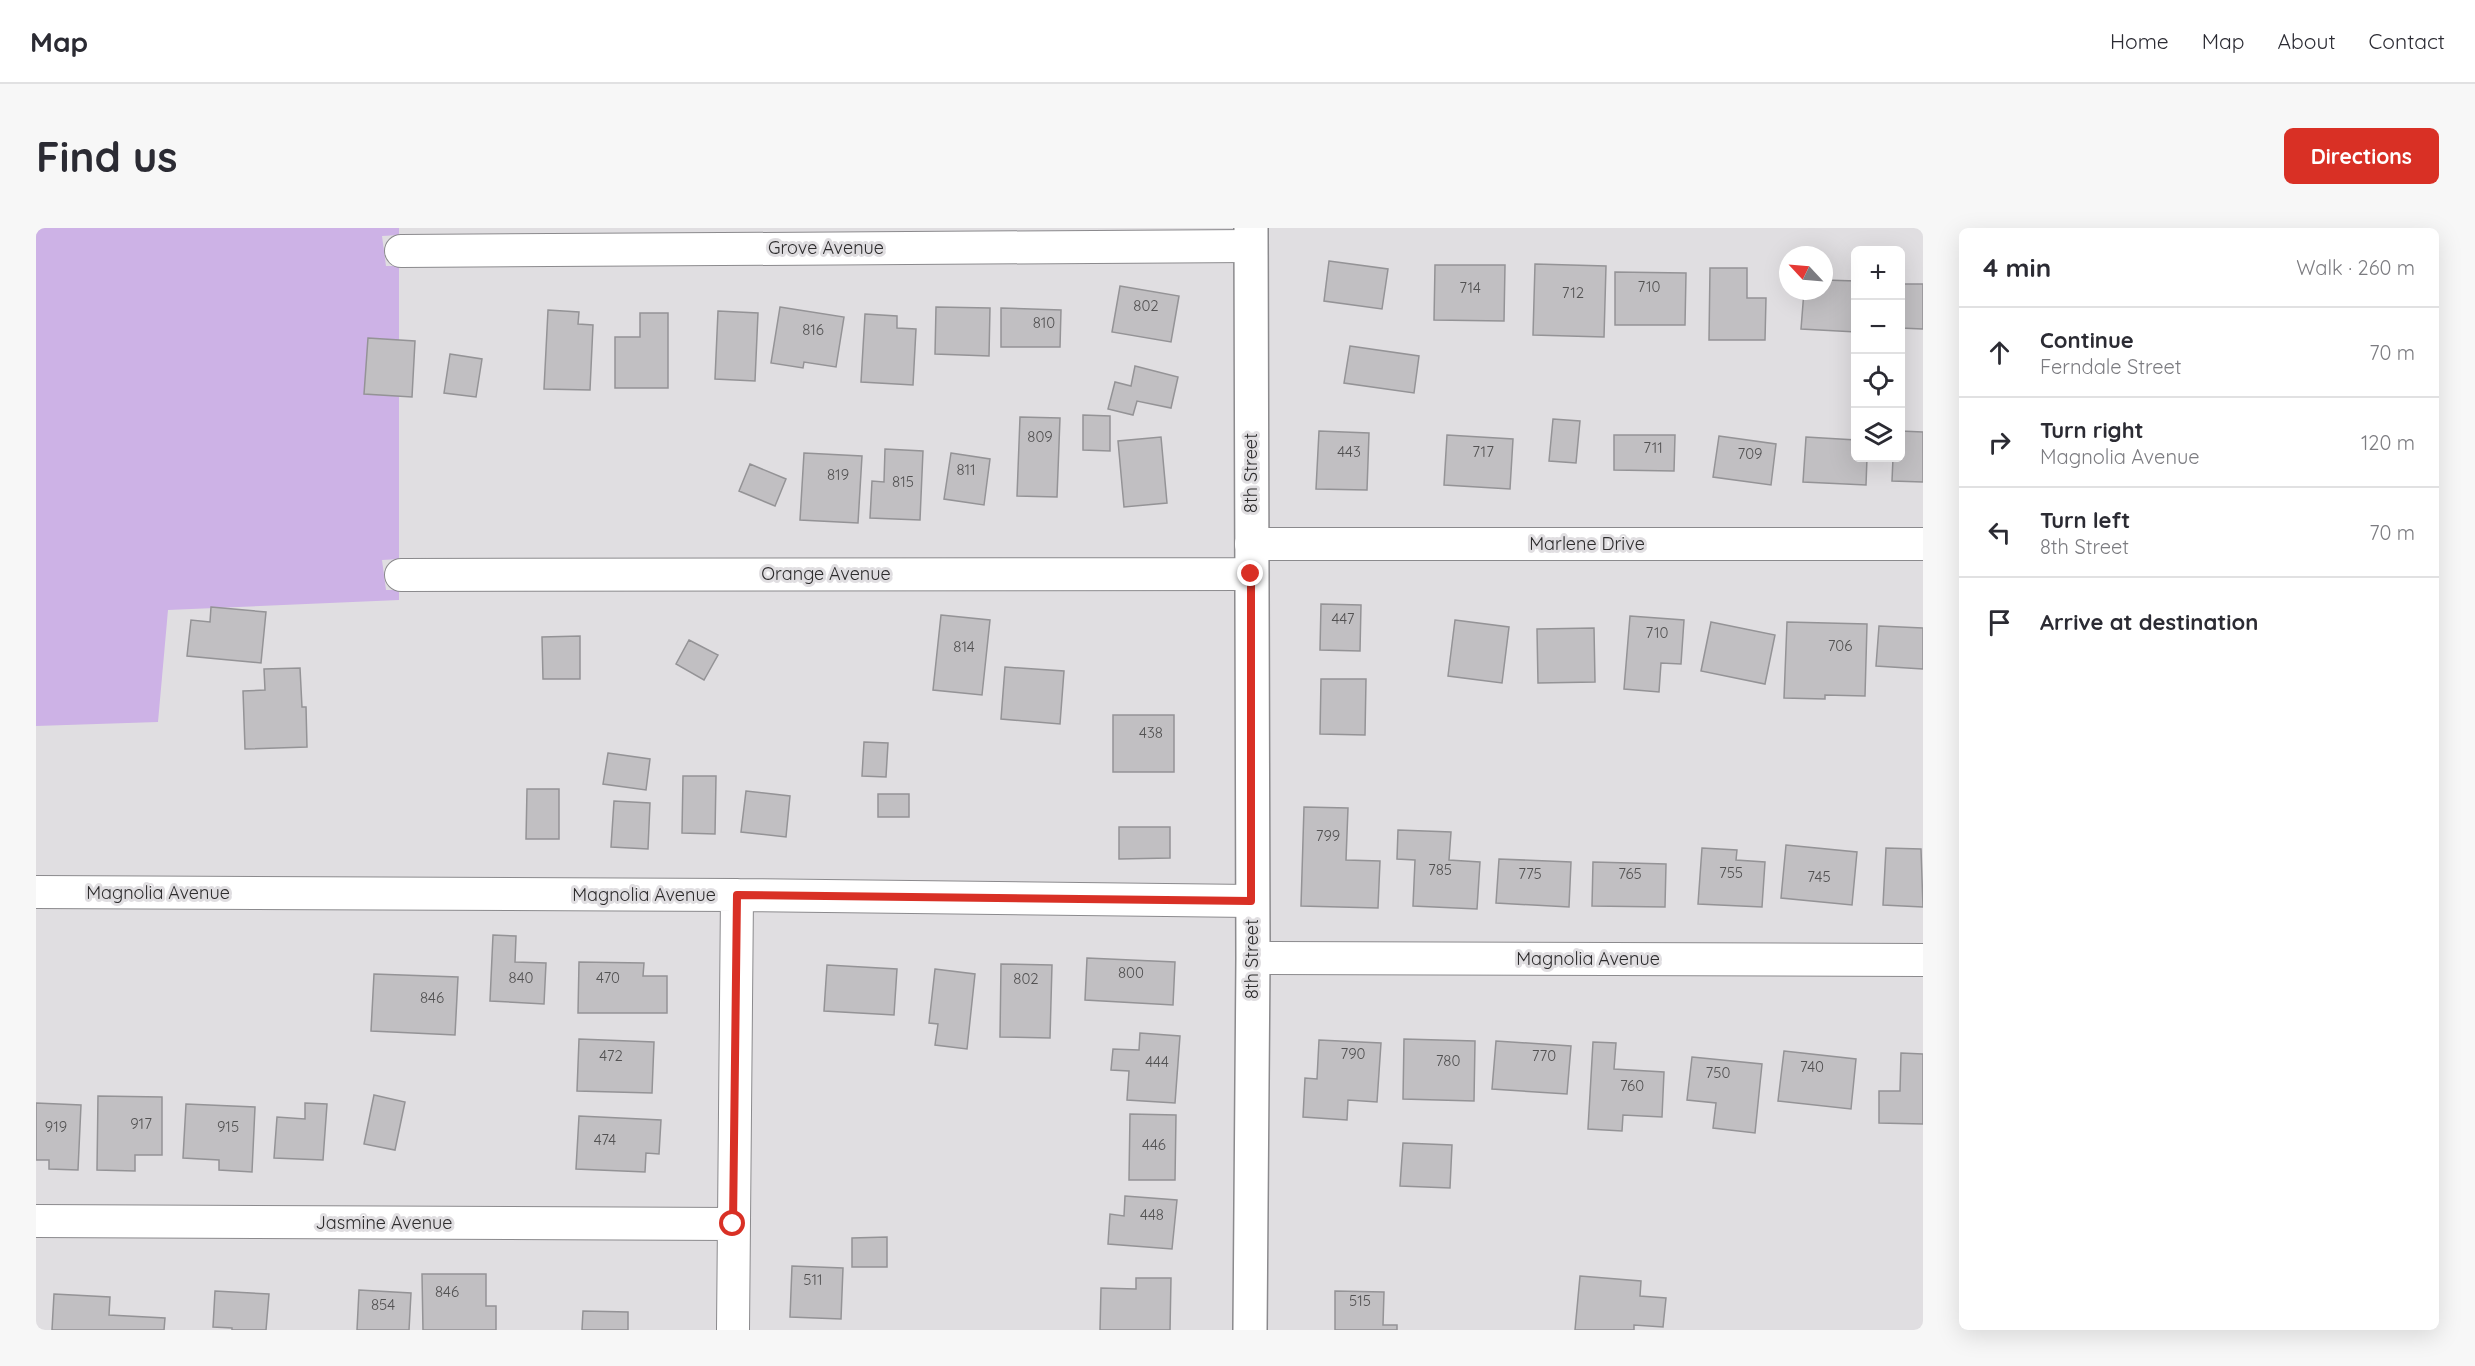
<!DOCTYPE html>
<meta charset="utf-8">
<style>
:root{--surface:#fff;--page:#f7f7f7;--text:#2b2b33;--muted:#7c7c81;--line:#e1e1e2;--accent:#d93025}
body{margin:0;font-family:Quicksand,sans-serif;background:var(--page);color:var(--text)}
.controls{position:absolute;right:18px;top:18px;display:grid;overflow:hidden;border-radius:9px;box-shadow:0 6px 24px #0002}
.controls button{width:54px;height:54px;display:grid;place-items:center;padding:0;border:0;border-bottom:2px solid var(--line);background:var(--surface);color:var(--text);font:30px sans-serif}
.compass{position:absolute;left:1743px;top:18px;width:54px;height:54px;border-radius:50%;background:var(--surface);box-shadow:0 6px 24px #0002;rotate:296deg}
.stop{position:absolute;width:18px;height:18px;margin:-14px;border:4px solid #d93025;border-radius:50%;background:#fff}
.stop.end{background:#d93025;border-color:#fff;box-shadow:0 2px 6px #0008}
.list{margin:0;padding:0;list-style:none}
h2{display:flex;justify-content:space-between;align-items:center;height:78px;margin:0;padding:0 24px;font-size:26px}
h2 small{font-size:20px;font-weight:400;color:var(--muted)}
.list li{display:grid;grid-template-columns:39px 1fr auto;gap:18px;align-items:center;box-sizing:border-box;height:90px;padding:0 24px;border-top:2px solid var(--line)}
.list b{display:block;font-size:22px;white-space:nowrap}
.list p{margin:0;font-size:20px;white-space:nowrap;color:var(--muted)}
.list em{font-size:20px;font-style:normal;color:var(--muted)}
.icon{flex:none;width:33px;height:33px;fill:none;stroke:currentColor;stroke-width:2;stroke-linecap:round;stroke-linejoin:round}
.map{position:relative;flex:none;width:1887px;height:1102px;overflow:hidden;border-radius:9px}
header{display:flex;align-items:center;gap:36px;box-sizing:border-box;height:84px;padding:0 30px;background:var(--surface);border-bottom:2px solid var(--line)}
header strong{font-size:28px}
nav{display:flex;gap:33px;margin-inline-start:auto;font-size:21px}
.intro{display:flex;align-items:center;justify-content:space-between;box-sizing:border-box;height:144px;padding:0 36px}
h1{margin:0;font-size:42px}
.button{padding:15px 27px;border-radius:9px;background:var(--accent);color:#fff;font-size:21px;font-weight:700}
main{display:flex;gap:36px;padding:0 36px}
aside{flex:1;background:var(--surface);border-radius:9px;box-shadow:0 6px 24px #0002}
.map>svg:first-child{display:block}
</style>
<header>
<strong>Map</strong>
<nav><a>Home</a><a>Map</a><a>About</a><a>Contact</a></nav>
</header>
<div class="intro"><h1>Find us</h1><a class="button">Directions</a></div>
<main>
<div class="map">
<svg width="1887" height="1102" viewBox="0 0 1887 1102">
<rect width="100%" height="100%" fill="#e0dee1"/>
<path fill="#cdb2e6" d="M0,0h363v7l-17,1 4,30h13v293l-17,1 4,30h13v10l-231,10 -10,112 -122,4z"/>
<path fill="#c1bfc2" stroke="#949396" stroke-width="1.5" d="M1293,33l59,8 -6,40 -58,-8z
M1499,36l71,2 -2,71 -71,-2z
M1399,37h70l-1,56 -70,-1z
M1674,40h37v30h19l-1,42h-56z
M1579,44l71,1 -1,52h-70z
M1788,52l32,1v51l-55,-3 3,-38h20z
M1864,56h23v45l-23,-1z
M1084,58l59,10 -8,46 -59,-10z
M744,79l64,10 -8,50 -32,-5 -1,6 -32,-5z
M900,79l54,1 -1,48 -54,-2z
M965,80l60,2 -1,37h-59z
M512,82l31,2 -1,12 15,1 -3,65 -46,-1z
M682,83l40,2 -3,68 -40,-2z
M604,85h28v75h-53v-51h25z
M829,86l32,2v12l19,1 -3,56 -52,-3z
M332,110l47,3 -3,56 -48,-3z
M1314,118l69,10 -5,37 -70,-10z
M414,126l32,5 -6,38 -32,-4z
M1099,138l43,11 -7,31 -34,-7 -4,14 -25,-6 7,-27 16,4z
M1047,187l27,1v35l-27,-1z
M984,189l40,1 -3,79 -40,-1z
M1517,191l27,2 -4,42 -27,-2z
M1283,203l50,2 -2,57 -51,-1z
M1864,203l23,1v50l-31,-1 1,-23h7z
M1411,207l66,4 -3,50 -66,-4z
M1578,207h61l-1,36 -60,-1z
M1683,208l57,8 -5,41 -58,-8z
M1125,209l6,66 -43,4 -6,-66z
M1770,209l50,3v18h11l-1,27 -63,-3z
M849,221l38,2 -3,69 -50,-2 2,-37 12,1z
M768,225l58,3 -4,67 -58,-3z
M915,225l39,6 -6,46 -40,-6z
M714,236l36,15 -11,27 -36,-15z
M1285,376l40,1 -1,46 -40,-1z
M175,379l55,5 -5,51 -74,-7 4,-36 19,2z
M905,387l49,5 -8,75 -49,-5z
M1594,388l54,4 -3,44 -20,-1 -2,29 -35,-3z
M1419,392l54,7 -7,56 -54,-7z
M1675,394l64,13 -10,49 -64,-13z
M1751,394l80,2 -2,72 -40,-1v4l-41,-1z
M1843,398l44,2v41l-47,-3z
M1558,400l1,54 -57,1 -1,-54z
M544,408v43h-37l-1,-42z
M653,412l29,15 -14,25 -28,-16z
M969,439l59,4 -4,53 -59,-5z
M264,440l2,39h4l1,40 -62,2 -2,-58 22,-1 -1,-21z
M1285,451h45l-1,56 -45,-1z
M1077,487h61v57h-61z
M828,514l24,1 -2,34 -24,-1z
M572,525l42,6 -4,31 -43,-6z
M647,548h33l-1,58 -33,-1z
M491,561h32v50h-33z
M710,563l44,5 -4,41 -45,-5z
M842,566h31v23h-31z
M578,573l36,2 -2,46 -37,-2z
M1268,579l44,1 -2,52 34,1 -2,47 -77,-2z
M1083,599h51v31l-51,1z
M1362,602l53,2 -2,28 31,2 -3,47 -64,-3 2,-46 -18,-1z
M1750,617l71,7 -5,53 -71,-7z
M1666,620l35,2 -1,10 29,2 -3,45 -64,-3z
M1850,620l35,1 2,58 -40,-2z
M1463,631l72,3 -2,45 -73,-4z
M1557,634l73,2 -1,43 -73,-1z
M457,707l23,1 -1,26 31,1 -2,41 -54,-3z
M1051,730l88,4 -2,43 -88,-5z
M543,734l65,1 -1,13h24v37h-89z
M965,736l51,1 -2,73 -50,-1z
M791,737l70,4 -3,46 -70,-4z
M899,741l40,5 -8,75 -32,-4 3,-21 -9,-1z
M338,746l84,3 -3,58 -84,-4z
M1104,805l40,3 -5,67 -48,-3 2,-29 -18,-1 2,-21 26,1z
M543,811l75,3 -2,51 -75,-2z
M1368,811l71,2 -1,60 -71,-2z
M1283,812l62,3 -4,59 -29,-2 -1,20 -44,-3 2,-39 12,1z
M1460,813l75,5 -4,48 -75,-5z
M1557,814l23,1 -2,26 50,3 -2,45 -39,-2 -1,16 -34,-2z
M1748,823l72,8 -5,50 -73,-8z
M1865,825l22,1v70l-44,-1v-32h21z
M1656,829l70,7 -7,69 -42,-5 3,-25 -29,-3z
M338,867l31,7 -10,48 -31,-6z
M62,868l64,1v58h-27v16l-38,-1z
M0,875l45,2 -3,65 -29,-1v-9h-13z
M269,875l22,1 -4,56 -49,-2 3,-41 28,2z
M150,876l69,3 -3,65 -33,-2v-10l-36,-2z
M1094,886l46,1 -1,65h-46z
M543,888l82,4 -2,34 -13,-1 -1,19 -69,-3z
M1367,915l49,2 -2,43 -50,-2z
M1089,968l52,4 -5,49 -64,-5 2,-30 14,2z
M851,1009v30h-35v-29z
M756,1038l51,2 -2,51 -51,-2z
M386,1046h64v32h10v24h-73z
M1544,1048l61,5 -1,15 26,2 -3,29 -29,-2v5h-59z
M1100,1050h35l-1,52h-70l1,-42 35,1z
M323,1062l52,3 -2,37h-52z
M179,1063l54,3 -3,36h-34v-2l-19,-1z
M1299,1063l49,1 -1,33h14v5h-62z
M18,1066l56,3 -1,18 56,3 -1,12h-112z
M547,1083l45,1v18h-46z"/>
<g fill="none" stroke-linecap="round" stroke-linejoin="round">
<g stroke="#8b8a8d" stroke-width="34">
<path id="minor" d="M365,23l850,-5
M1215,316h672
M365,347l850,-1
M0,664l701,3 514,6
M1217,730l670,2
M0,993l697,3
M697,1102l4,-435"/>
</g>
<g stroke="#8b8a8d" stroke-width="36">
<path id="tertiary" d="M1214,1102l3,-372 -2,-730"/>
</g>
<use href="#minor" stroke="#fff" stroke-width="32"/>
<use href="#tertiary" stroke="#fff" stroke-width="33"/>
</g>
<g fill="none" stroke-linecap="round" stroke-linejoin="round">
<path stroke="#d93025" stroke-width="8" d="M697,996l4,-329 514,6v-327"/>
</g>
<g text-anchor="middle" stroke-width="6" stroke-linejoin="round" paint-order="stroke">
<g font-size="15" fill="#525152">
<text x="1613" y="64">710</text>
<text x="1434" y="65">714</text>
<text x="1537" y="70">712</text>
<text x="1110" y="83">802</text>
<text x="1008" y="100">810</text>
<text x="777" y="107">816</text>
<text x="1004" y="214">809</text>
<text x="1617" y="225">711</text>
<text x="1313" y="229">443</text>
<text x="1447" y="229">717</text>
<text x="1714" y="231">709</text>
<text x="930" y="247">811</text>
<text x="802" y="252">819</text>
<text x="867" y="259">815</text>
<text x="1307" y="396">447</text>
<text x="1621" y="410">710</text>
<text x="1804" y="423">706</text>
<text x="928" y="424">814</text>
<text x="1115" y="510">438</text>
<text x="1292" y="613">799</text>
<text x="1404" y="647">785</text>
<text x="1695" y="650">755</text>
<text x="1494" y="651">775</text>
<text x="1594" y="651">765</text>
<text x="1783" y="654">745</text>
<text x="1095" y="750">800</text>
<text x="485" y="755">840</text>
<text x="572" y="755">470</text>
<text x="990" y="756">802</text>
<text x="396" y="775">846</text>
<text x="1317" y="831">790</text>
<text x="575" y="833">472</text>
<text x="1508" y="833">770</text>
<text x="1412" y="838">780</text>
<text x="1121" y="839">444</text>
<text x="1776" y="844">740</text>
<text x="1682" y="850">750</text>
<text x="1596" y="863">760</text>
<text x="105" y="901">917</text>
<text x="20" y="904">919</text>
<text x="192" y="904">915</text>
<text x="569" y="917">474</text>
<text x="1118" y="922">446</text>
<text x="1116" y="992">448</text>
<text x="777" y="1057">511</text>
<text x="411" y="1069">846</text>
<text x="1324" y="1078">515</text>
<text x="347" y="1082">854</text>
</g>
<g font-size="18" fill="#2d2c2d" stroke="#e0dee1">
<text x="790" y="26">Grove Avenue</text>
<text transform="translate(1215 245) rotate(-90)" y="6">8th Street</text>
<text x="1551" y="322">Marlene Drive</text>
<text x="790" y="352">Orange Avenue</text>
<text x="122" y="671">Magnolia Avenue</text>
<text x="608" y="673">Magnolia Avenue</text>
<text transform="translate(1216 731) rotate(-90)" y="6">8th Street</text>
<text x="1552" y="737">Magnolia Avenue</text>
<text x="348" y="1001">Jasmine Avenue</text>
</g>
</g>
</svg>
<div class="controls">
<button>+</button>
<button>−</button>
<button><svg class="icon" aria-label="locate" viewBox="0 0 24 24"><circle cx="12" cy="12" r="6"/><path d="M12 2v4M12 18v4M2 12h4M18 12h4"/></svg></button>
<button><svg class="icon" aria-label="layers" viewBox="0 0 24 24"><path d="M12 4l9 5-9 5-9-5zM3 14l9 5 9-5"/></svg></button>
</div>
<svg class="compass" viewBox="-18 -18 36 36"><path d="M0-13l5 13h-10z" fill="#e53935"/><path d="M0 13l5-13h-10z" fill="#7c7c81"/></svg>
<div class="stop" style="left:697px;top:996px"></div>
<div class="stop end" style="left:1215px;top:346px"></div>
</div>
<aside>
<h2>4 min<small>Walk · 260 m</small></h2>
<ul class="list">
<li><svg class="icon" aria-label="ahead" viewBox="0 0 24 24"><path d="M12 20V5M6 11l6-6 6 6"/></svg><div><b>Continue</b><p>Ferndale Street</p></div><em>70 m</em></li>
<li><svg class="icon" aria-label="right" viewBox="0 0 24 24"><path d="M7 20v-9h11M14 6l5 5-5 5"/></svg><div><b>Turn right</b><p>Magnolia Avenue</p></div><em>120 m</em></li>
<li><svg class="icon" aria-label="left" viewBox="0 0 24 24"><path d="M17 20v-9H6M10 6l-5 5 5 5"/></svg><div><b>Turn left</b><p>8th Street</p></div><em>70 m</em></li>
<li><svg class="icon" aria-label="arrive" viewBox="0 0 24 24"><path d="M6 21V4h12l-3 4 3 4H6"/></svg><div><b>Arrive at destination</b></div></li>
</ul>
</aside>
</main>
